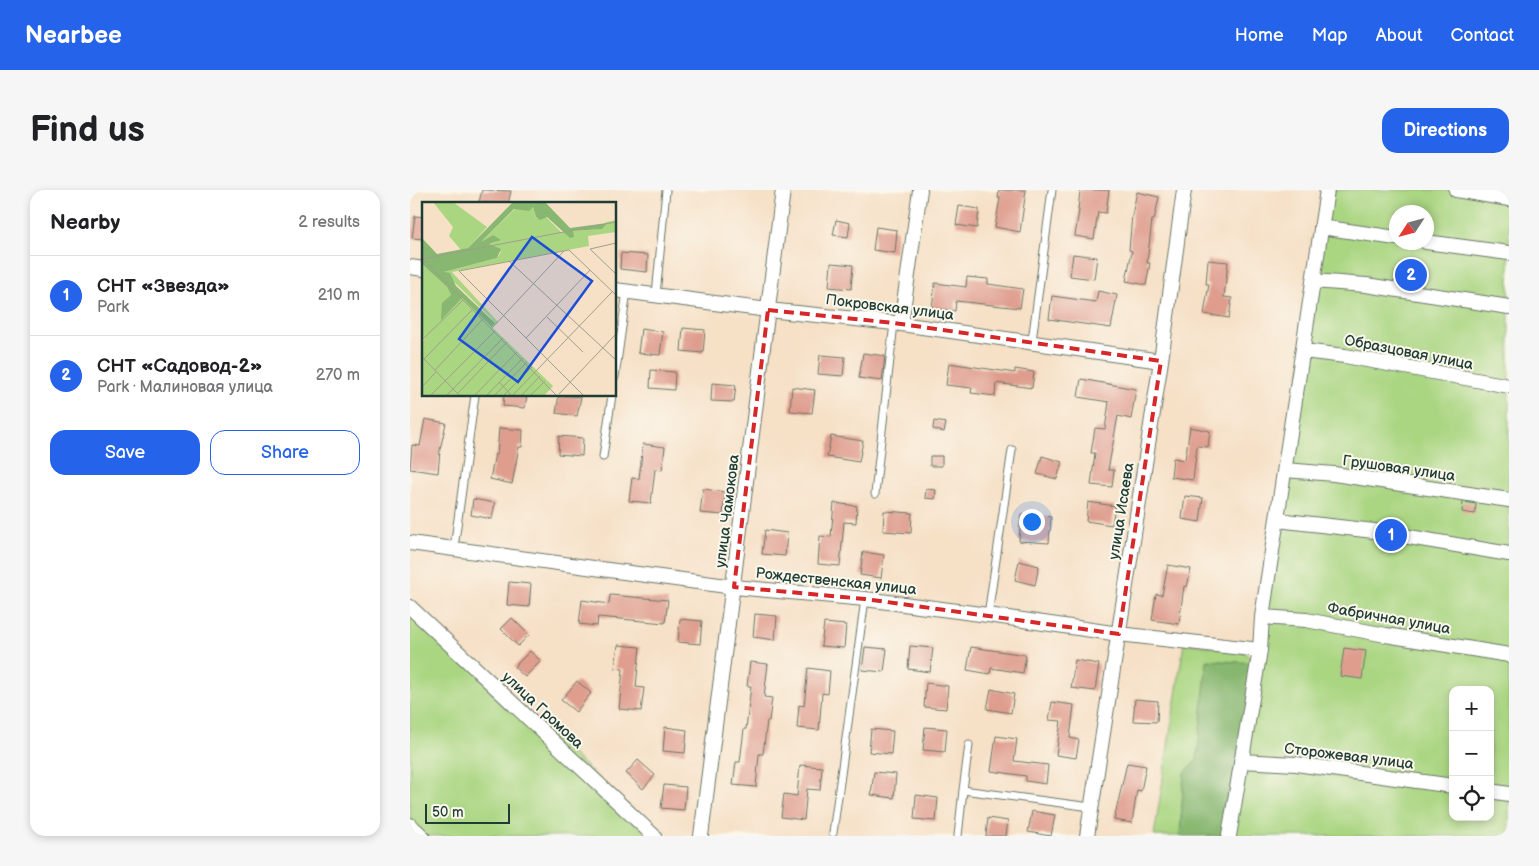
<!DOCTYPE html>
<meta charset="utf-8">
<style>
:root{--surface:#fff;--page:#f6f6f6;--text:#202124;--muted:#757577;--line:#e0e0e0;--accent:#2563eb}
body{margin:0;font-family:"Balsamiq Sans",sans-serif;background:var(--page);color:var(--text)}
.controls{position:absolute;right:15px;bottom:15px;display:grid;overflow:hidden;border-radius:10px;box-shadow:0 2px 8px #0003}
.controls button{width:45px;height:45px;display:grid;place-items:center;padding:0;border:0;border-bottom:1px solid var(--line);background:var(--surface);color:var(--text);font:25px sans-serif}
.compass{position:absolute;left:979px;top:15px;width:45px;height:45px;border-radius:50%;background:var(--surface);box-shadow:0 2px 8px #0003;rotate:234deg}
.scale{position:absolute;left:15px;bottom:12px;width:85px;box-sizing:border-box;padding-left:5px;border:2px solid #1f3d34;border-top:0;font-size:14px;line-height:18px;white-space:nowrap;color:#1f3d34;-webkit-text-stroke:4px #fbf7ec;paint-order:stroke}
.you{position:absolute;left:621px;top:331px;width:18px;height:18px;margin:-12px;border:4px solid #fff;border-radius:50%;background:#1a73e8;box-shadow:0 0 0 8px #1a73e833}
.badge{display:grid;place-items:center;width:32px;height:32px;border-radius:50%;background:var(--accent);color:#fff;font-size:16px;font-weight:700}
.pin{position:absolute;translate:-50% -50%;border:2px solid #fff;box-shadow:0 1px 5px #0006}
.list{margin:0;padding:0;list-style:none}
h2{display:flex;justify-content:space-between;align-items:center;height:65px;margin:0;padding:0 20px;font-size:21px}
h2 small{font-size:16px;font-weight:400;color:var(--muted)}
.list li{display:grid;grid-template-columns:32px 1fr auto;gap:15px;align-items:center;box-sizing:border-box;height:80px;padding:0 20px;border-top:1px solid var(--line)}
.list b{display:block;font-size:19px;white-space:nowrap}
.list p{margin:0;font-size:16px;white-space:nowrap;color:var(--muted)}
.list em{font-size:16px;font-style:normal;color:var(--muted)}
.actions{display:flex;gap:10px;padding:15px 20px}
.actions a{flex:1;padding:11px 0;border:1px solid var(--accent);border-radius:15px;text-align:center;font-size:18px;color:var(--accent)}
.actions .main{background:var(--accent);color:#fff}
.icon{flex:none;width:28px;height:28px;fill:none;stroke:currentColor;stroke-width:2;stroke-linecap:round;stroke-linejoin:round}
.map{position:relative;flex:none;width:1099px;height:646px;overflow:hidden;border-radius:15px}
header{display:flex;align-items:center;gap:30px;box-sizing:border-box;height:70px;padding:0 25px;background:var(--accent);color:#fff}
header strong{font-size:24px}
nav{display:flex;gap:28px;margin-inline-start:auto;font-size:18px}
.intro{display:flex;align-items:center;justify-content:space-between;box-sizing:border-box;height:120px;padding:0 30px}
h1{margin:0;font-size:35px}
.button{padding:12px 22px;border-radius:15px;background:var(--accent);color:#fff;font-size:18px;font-weight:700}
main{display:flex;gap:30px;padding:0 30px}
aside{flex:1;background:var(--surface);border-radius:15px;box-shadow:0 2px 8px #0003}
.map>svg:first-child{display:block}
</style>
<header>
<strong>Nearbee</strong>
<nav><a>Home</a><a>Map</a><a>About</a><a>Contact</a></nav>
</header>
<div class="intro"><h1>Find us</h1><a class="button">Directions</a></div>
<main>
<aside>
<h2>Nearby<small>2 results</small></h2>
<ul class="list">
<li><span class="badge">1</span><div><b>СНТ «Звезда»</b><p>Park</p></div><em>210 m</em></li>
<li><span class="badge">2</span><div><b>СНТ «Садовод-2»</b><p>Park · Малиновая улица</p></div><em>270 m</em></li>
</ul>
<div class="actions"><a class="main">Save</a><a>Share</a></div>
</aside>
<div class="map">
<svg width="1099" height="646" viewBox="0 0 1099 646">
<rect width="100%" height="100%" fill="#fbf7ec"/>
<filter id="ink" filterUnits="userSpaceOnUse"><feTurbulence type="fractalNoise" baseFrequency=".02" numOctaves="2"/><feDisplacementMap in="SourceGraphic" scale="10" xChannelSelector="R" yChannelSelector="G"/><feConvolveMatrix kernelMatrix="1 2 1 2 8 2 1 2 1" color-interpolation-filters="sRGB"/></filter>
<filter id="wash" filterUnits="userSpaceOnUse"><feTurbulence type="fractalNoise" baseFrequency=".0096" numOctaves="4" result="noise"/><feDisplacementMap in="SourceGraphic" scale="20" xChannelSelector="R" yChannelSelector="G"/><feGaussianBlur stdDeviation="1.12" result="paint"/><feColorMatrix in="noise" values="0 0 0 0 0 0 0 0 0 0 0 0 0 0 0 0 0 1.4 0 .05"/><feComposite in="paint" operator="in"/></filter>
<g filter="url(#wash)">
<rect width="100%" height="100%" fill="#f6e0c6"/>
<path fill="#aad682" stroke="#648a5b" fill-rule="evenodd" d="M918,0h181v646h-278l-23,-176 -11,100 -13,13 -4,63h-26l30,-193 60,9 11,11zM986,22h30v30h-30zM1043,500h37v127h-37z
M0,413l57,55 195,178h-252z"/>
<path fill="#87b770" stroke="#537a52" d="M797,470l49,3 -25,173h-51l4,-63 13,-13z"/>
<g id="blocks">
<path fill="#df9d8e" d="M72,0l29,1 -3,13 -29,-2z
M589,0h27l-6,42 -25,-5 5,-29h-2z
M670,0h29l-3,23 -8,-1 -4,27 -19,-3 4,-26h-1z
M727,2l22,5 -5,23h-2l-5,43h3l-4,22 -20,-4 6,-30 -3,-1 3,-35z
M549,16l20,3 -2,19 -21,-3z
M5,26l9,1v22l-12,-1z
M426,30l14,3 -2,14 -15,-2z
M466,37l21,3 -2,23 -22,-3z
M211,63l27,2 -1,17 -27,-3z
M663,64l24,3 -3,22 -24,-3z
M798,70l20,2 -4,35 8,1 -3,20 -25,-4 5,-30h-3z
M421,73l22,2 -2,24 -22,-2z
M557,87l21,2v5l35,5 -3,19 -64,-7 -1,10 -23,-3 3,-25 31,4z
M688,101l19,4 -6,33 -62,-9 3,-23 44,6z
M273,138l22,2 -2,23 -22,-2z
M231,139l22,3 -3,23 -22,-2z
M453,163l22,3 -3,25 -23,-3z
M410,165l25,2 -2,19 -25,-2z
M539,173l66,10v-4l19,3 -2,16 -36,-5 -1,13 -24,-3 1,-5 -26,-3z
M241,180l24,2 -1,18 -24,-2z
M671,189l55,10 -5,30 -13,-3 -10,54h6l-2,17 -21,-2 4,-32h-4l4,-25 10,1 4,-27 -31,-5z
M302,193l24,2 -2,17 -23,-1z
M382,197l23,3 -3,23 -22,-2z
M94,205h23l-2,13 -22,-2z
M149,205l22,2 -4,19 -21,-3z
M15,229l21,4 -6,27 -2,23 -28,-4 2,-24 8,1z
M524,231l12,2 -2,9 -11,-3z
M780,237l20,4 -2,16 -11,-1 -4,34 -22,-3 2,-19 12,2z
M89,238l24,2 -1,17h-3l-7,37 -22,-5 5,-25 2,1z
M149,246l24,2 -1,18 -24,-2z
M421,246l32,5 -4,21 -32,-5z
M233,254l22,3 -3,23 -7,-1 -4,34 -22,-2 3,-23 7,1z
M520,266h12v10h-12z
M632,266l20,6 -5,17 -20,-5z
M293,299l22,3 -2,23 -23,-2z
M516,299l10,1 -1,9 -10,-1z
M775,306l18,2 -3,24 -18,-3z
M63,309l22,4 -3,16 -21,-4z
M678,312l27,4 -3,19 -26,-4z
M1053,312l13,2 -1,10 -13,-2z
M424,313l23,3 -1,17 -12,-1 -4,44 -22,-2 2,-28 11,1z
M474,321l28,2 -1,20 -28,-2z
M611,324l30,3 -2,26 -30,-2z
M355,340l22,3 -2,23 -23,-2z
M453,362l21,3 -3,23 -21,-3z
M609,371l20,5 -4,19 -20,-5z
M758,375l23,4 -4,18 -3,-1 -5,38 -27,-4 4,-26 6,1z
M99,392l22,2 -2,23 -22,-2z
M200,405l58,5 -3,23 -67,-6 -1,9 -18,-2 3,-24 27,4z
M345,424l22,2 -2,24 -22,-3z
M102,428l17,17 -11,11 -17,-17z
M270,429l22,2 -2,23 -22,-2z
M414,433l22,2 -2,23 -23,-2z
M208,455l22,2 -4,40 8,1 -3,23 -22,-2 4,-40 -8,-1z
M500,456l23,2 -3,24 -22,-3z
M455,457l22,2 -3,23 -22,-2z
M561,457l55,8 -3,18 -32,-5 -1,6 -23,-4z
M934,458l22,3 -4,28 -22,-3z
M120,461l11,10 -16,16 -11,-10z
M665,470l24,4 -4,27 -24,-3z
M340,472l18,2 -4,33 8,1 -3,23h-2l-4,33h-4l-3,33 -23,-2 3,-23h4l4,-33h2l5,-43h-4z
M398,478l22,3 -2,23 -6,-1 -3,37 -22,-2 2,-23 5,1z
M167,491l14,12 -15,19 -15,-12z
M516,493l22,3 -2,23 -22,-2z
M581,499l23,5 -3,19 -24,-4z
M725,509l23,2 -1,21 -24,-1z
M642,512l22,3 -4,33 9,2 -3,18 -20,-3 5,-34 -12,-1z
M255,537l22,3 -2,23 -22,-2z
M515,537l22,2 -2,23 -22,-2z
M461,539l22,2 -2,23 -22,-2z
M586,546l21,3 -3,22 34,4 -2,19 -20,-3v-5l-35,-5z
M228,570l17,15 -12,14 -17,-16z
M717,573l19,3 -5,25 -4,-1 -5,33 -18,-3z
M390,575l22,2 -2,23 -13,-1 -3,31 -23,-3 3,-23 13,2z
M464,582l22,2 -2,24 -23,-3z
M254,595l22,2 -2,23 -23,-2z
M506,605l22,3 -2,23 -22,-2z
M622,621l23,4 -4,21 -23,-4z
M578,628l20,3 -2,15h-20z"/>
</g>
</g>
<g filter="url(#ink)">
<use href="#blocks" fill-opacity="0" stroke="#6a7667" stroke-width="1"/>
<g fill="none" stroke-linecap="round" stroke-linejoin="round">
<g stroke="#6a7667" stroke-width="9">
<path id="service" d="M246,105l10,-105
M622,151l20,-151
M205,187l12,-86
M193,267l9,-62
M465,304l19,-171
M44,358l21,-153
M578,425l24,-165
M559,555l-6,45 128,17
M423,643l32,-234
M548,646l5,-46"/>
</g>
<g stroke="#6a7667" stroke-width="16">
<path id="minor" d="M1046,0l53,9
M911,37l75,11
M1016,52l83,11
M0,77l14,2
M903,91l53,4 143,22
M205,100l153,20 126,13 267,38
M491,134l19,-134
M893,161l42,5 164,30
M875,280l49,4 175,26
M867,330l97,11 135,23
M0,353l324,44 131,12 123,16 131,19 141,16
M0,417l244,229
M852,427l44,3 80,15 123,20
M831,571l55,3 157,22
M1080,601l19,3
M0,635l12,11
M291,646l82,-646
M677,646l74,-475 23,-171
M819,646l31,-186 2,-33 65,-427"/>
</g>
<use href="#service" stroke="#fff" stroke-width="7"/>
<use href="#minor" stroke="#fff" stroke-width="14"/>
</g>
</g>
<path fill="none" stroke="#d62828" stroke-width="4" stroke-dasharray="10 6" stroke-linejoin="round" d="M358,120l126,13 267,38 -42,273 -254,-35 -131,-12z"/>
<g text-anchor="middle" stroke-width="4" stroke-linejoin="round" paint-order="stroke">
<g font-size="15" fill="#1f3d34" stroke="#fbf7ec">
<text transform="translate(480 117) rotate(7)" y="5">Покровская улица</text>
<text transform="translate(999 162) rotate(11)" y="5">Образцовая улица</text>
<text transform="translate(989 278) rotate(8)" y="5">Грушовая улица</text>
<text transform="translate(317 321) rotate(-83)" y="5">улица Чамокова</text>
<text transform="translate(711 321) rotate(-81)" y="5">улица Исаева</text>
<text transform="translate(426 391) rotate(6)" y="5">Рождественская улица</text>
<text transform="translate(979 428) rotate(10)" y="5">Фабричная улица</text>
<text transform="translate(133 520) rotate(43)" y="5">улица Громова</text>
<text transform="translate(939 566) rotate(7)" y="5">Сторожевая улица</text>
</g>
</g>
<g transform="translate(12 12)">
<rect width="194" height="194" fill="#f6e0c6"/>
<path d="M11,0h20l34,25 -19,21 -7,2 -12,-14 4,-9zM111,5l3,11 10,-1 15,15 40,-3 5,-7 10,-2v12l-28,4 1,10 -137,26 46,50 -6,5 61,59 -9,10h-122v-53l4,-7 -4,3v-75l25,23 4,8 10,3 34,24 -51,-50 53,-14 4,-6 -12,-8 7,-2 -3,-7 -13,8 35,-34z" fill="#aad682"/>
<path d="M91,0h32l25,26 37,-5 -5,6 -29,2 1,6 -4,1 -23,-21 -7,3 -4,-3 -3,-10 -4,4 -15,-2 -33,33 12,-7 8,5 -12,4 12,5 -4,9 -53,14 6,1 6,13 39,37 -3,4 -30,-29 -21,22 1,-17 9,-8 -4,-8 -25,-23v-26l15,16 31,-6z" fill="#87b770"/>
<path fill="none" stroke="#a09f8c" stroke-width="1" d="M194,41l-26,6 26,25M0,57l194,-37M1,57l133,136M87,59l107,99M125,115l36,35M70,126l72,-77M104,136l64,-68M0,138l41,-40M0,155l38,39M2,157l49,-50M13,168l48,-51M77,180l13,14 100,-104M0,185l14,-15M36,191l49,-51M137,192l57,-60M8,194l65,-65M24,194l57,-58M52,194l43,-44M64,194l37,-38M72,194l33,-34M81,194l29,-29M99,194l19,-20M108,194l15,-15M162,194l-125,-125 110,-21 47,45"/>
<path fill="#1d4ed8" fill-opacity="0.15" stroke="#1d4ed8" stroke-width="2.5" d="M110,35l60,44 -74,101 -59,-43z"/>
<rect width="194" height="194" fill="none" stroke="#1f3d34" stroke-width="2.5"/>
</g>
</svg>
<div class="controls">
<button>+</button>
<button>−</button>
<button><svg class="icon" aria-label="locate" viewBox="0 0 24 24"><circle cx="12" cy="12" r="6"/><path d="M12 2v4M12 18v4M2 12h4M18 12h4"/></svg></button>
</div>
<svg class="compass" viewBox="-18 -18 36 36"><path d="M0-13l5 13h-10z" fill="#e53935"/><path d="M0 13l5-13h-10z" fill="#757577"/></svg>
<div class="scale">50 m</div>
<div class="you"></div>
<div class="pin badge" style="left:981px;top:345px">1</div>
<div class="pin badge" style="left:1001px;top:85px">2</div>
</div>
</main>
